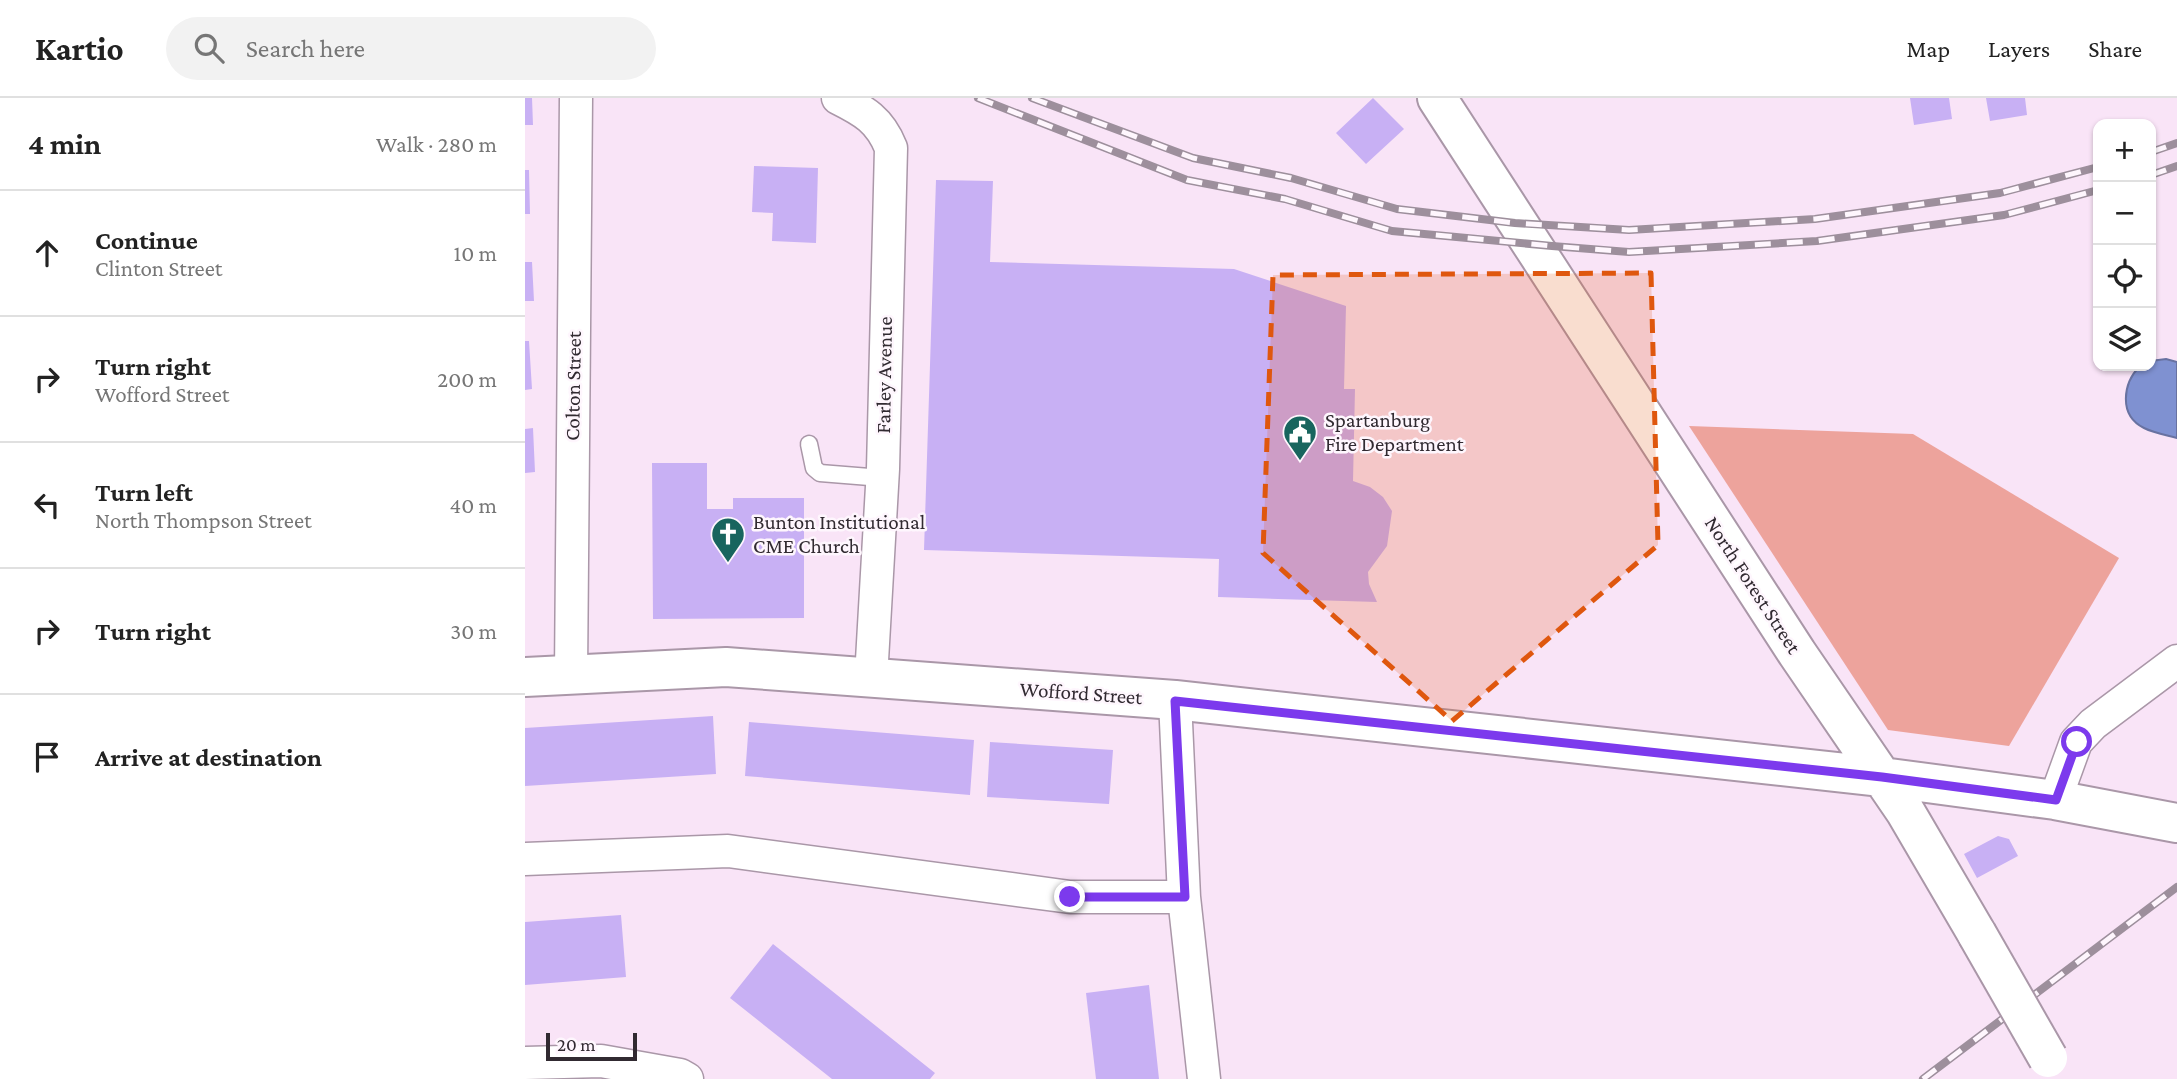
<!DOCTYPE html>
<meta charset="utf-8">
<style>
:root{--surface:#fff;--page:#f2f2f2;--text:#222;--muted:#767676;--line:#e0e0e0}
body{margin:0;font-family:"Crimson Pro",serif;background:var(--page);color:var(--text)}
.controls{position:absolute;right:21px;top:21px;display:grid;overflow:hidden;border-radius:14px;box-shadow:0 2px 5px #0004}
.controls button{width:63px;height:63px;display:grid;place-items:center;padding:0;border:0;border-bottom:2px solid var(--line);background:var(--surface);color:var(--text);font:35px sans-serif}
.scale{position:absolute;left:21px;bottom:18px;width:91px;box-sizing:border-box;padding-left:7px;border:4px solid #312a31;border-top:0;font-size:19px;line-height:24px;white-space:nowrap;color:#312a31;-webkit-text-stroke:5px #fef6fd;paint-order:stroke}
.stop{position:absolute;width:21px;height:21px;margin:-16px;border:5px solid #7c3aed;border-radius:50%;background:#fff}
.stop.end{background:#7c3aed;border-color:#fff;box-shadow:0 2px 7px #0008}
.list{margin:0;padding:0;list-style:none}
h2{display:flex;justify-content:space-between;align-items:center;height:91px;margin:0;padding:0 28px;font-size:30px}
h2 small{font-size:23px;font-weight:400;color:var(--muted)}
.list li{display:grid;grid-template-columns:46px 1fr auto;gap:21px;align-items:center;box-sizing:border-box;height:126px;padding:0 28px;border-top:2px solid var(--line)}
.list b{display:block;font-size:26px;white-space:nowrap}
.list p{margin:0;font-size:23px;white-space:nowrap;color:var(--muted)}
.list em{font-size:23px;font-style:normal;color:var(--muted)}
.icon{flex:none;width:38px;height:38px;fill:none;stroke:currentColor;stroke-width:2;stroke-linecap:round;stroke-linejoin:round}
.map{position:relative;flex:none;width:1652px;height:981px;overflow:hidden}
header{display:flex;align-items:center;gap:42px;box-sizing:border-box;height:98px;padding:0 35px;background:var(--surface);border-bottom:2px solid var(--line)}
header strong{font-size:33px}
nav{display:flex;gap:38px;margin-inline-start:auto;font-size:24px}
.search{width:490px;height:63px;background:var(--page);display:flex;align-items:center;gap:18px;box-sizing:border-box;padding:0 24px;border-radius:38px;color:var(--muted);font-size:26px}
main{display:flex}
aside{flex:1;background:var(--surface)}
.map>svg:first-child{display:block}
</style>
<header>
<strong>Kartio</strong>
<div class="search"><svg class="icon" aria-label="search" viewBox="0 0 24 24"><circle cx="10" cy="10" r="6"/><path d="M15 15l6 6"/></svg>Search here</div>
<nav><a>Map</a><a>Layers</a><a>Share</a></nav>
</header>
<main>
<aside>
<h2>4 min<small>Walk · 280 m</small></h2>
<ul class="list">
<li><svg class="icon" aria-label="ahead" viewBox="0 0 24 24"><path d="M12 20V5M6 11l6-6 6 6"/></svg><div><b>Continue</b><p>Clinton Street</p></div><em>10 m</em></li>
<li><svg class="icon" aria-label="right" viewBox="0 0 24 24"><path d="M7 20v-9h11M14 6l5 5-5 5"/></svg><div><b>Turn right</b><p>Wofford Street</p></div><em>200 m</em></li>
<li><svg class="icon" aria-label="left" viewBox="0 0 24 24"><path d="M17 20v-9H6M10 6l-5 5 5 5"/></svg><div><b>Turn left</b><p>North Thompson Street</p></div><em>40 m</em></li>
<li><svg class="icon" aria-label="right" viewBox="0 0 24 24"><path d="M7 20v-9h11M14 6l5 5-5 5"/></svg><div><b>Turn right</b></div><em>30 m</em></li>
<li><svg class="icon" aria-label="arrive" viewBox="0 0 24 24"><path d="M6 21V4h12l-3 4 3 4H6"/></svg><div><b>Arrive at destination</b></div></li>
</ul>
</aside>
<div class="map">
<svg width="1652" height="981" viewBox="0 0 1652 981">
<rect width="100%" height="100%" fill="#f9e4f7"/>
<path fill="#eda39c" d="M1164,328l224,8 206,124 -110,188 -121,-16z"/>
<path fill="#7f91d1" stroke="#6872a1" stroke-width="2" d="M1641,261l11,3v76c-11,-3 -23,-5 -33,-10 -26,-13 -21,-45 -4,-62h11v-5z"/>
<path fill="#c8b0f4" d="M0,0h7l1,27h-8z
M848,0l31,31 -38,35 -30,-31z
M1385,0h39l3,21 -38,6z
M1461,0h39l2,17 -37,6z
M229,68l64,2 -2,75 -44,-2 1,-28 -21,-1z
M0,72h4l1,44h-5z
M411,82l57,1 -3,81 244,7 112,37 -2,83h11l-2,92 17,6 13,10 9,14 -5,35 -19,26 1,12 8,18 -159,-5 1,-38 -295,-9z
M0,164h7l2,39h-9z
M0,243h4l3,48 -7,1z
M8,330l2,44 -10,1v-44z
M127,365h55v46h26v-11h71v120l-151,1z
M188,618l3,58 -191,12v-58z
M224,624l225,18 -4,55 -225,-19z
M465,644l123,8 -4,54 -122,-7z
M1473,738l11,3 9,17 -41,22 -13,-24z
M96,817l5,62 -101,8v-63z
M248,846l162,129 -5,6h-98l-102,-81z
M624,887l10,94h-63l-10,-86z"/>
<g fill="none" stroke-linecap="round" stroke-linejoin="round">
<g stroke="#aa97a8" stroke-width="19">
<path id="service" d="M284,346l5,24 6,5 62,5"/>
</g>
<g stroke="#aa97a8" stroke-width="35">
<path id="minor" d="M313,0c26,13 42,22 53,50l-8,321 -12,209
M46,577l5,-577
M650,602l9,197 20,182
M1530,702l21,-58 17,-18 84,-63
M0,761l203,-8 342,46h114
M0,965l76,-2 79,14 7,4"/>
</g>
<g stroke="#aa97a8" stroke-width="42">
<path id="tertiary" d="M912,0l360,555 108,158 72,123
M0,579l201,-10 449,33 707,77 173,23 122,23"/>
</g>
<use href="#service" stroke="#fff" stroke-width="16"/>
<use href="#minor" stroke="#fff" stroke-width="32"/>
<use href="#tertiary" stroke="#fff" stroke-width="38"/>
<g stroke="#9d8f9c" stroke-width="8">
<path id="rail" d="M453,0l209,82 98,19 107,32 160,15 77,6 188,-11 187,-26 94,-25
M507,0l161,60 98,20 106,31 118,14 114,7 186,-11 185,-26 98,-26
M1626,54l26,-9
M1626,77l26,-9
M1398,981l254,-192"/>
</g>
<use href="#rail" stroke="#fef6fd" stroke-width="5" stroke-dasharray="16" stroke-linecap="butt"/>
<g stroke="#aa97a8" stroke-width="42" stroke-linecap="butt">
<path id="tertiary-bridge" d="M1452,836l71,124"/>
</g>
<use href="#tertiary-bridge" stroke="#fff" stroke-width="38"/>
</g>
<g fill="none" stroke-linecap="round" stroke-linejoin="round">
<path stroke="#7c3aed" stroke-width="9" d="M545,799h115l-10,-196 707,76 174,23 21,-58"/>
</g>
<path fill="#df570e" fill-opacity="0.2" stroke="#df570e" stroke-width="5" stroke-dasharray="14 9" stroke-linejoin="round" d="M1126,175l7,272 -206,176 -189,-168 10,-278z"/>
<defs>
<g id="civic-pin" transform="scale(1.75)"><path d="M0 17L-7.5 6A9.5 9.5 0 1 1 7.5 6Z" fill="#18655e" stroke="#fef6fd"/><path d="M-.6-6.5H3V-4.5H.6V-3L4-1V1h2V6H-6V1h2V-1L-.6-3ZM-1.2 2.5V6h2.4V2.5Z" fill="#fff"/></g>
<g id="church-pin" transform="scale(1.75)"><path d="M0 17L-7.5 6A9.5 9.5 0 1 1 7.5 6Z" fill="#18655e" stroke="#fef6fd"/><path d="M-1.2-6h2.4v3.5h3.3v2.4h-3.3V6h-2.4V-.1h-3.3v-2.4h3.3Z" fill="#fff"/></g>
</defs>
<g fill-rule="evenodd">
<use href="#civic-pin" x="775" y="334"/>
<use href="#church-pin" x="203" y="436"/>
</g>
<g text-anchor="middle" stroke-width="5" stroke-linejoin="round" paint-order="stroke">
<g font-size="21" fill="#312a31" stroke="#fef6fd">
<text transform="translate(359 277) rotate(-89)" y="7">Farley Avenue</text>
<text transform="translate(48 288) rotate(-89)" y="7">Colton Street</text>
<text transform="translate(1228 487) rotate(57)" y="7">North Forest Street</text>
<text transform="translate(556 595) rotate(4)" y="7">Wofford Street</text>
</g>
<g font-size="21" fill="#312a31" stroke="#fef6fd" text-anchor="start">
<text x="800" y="329">Spartanburg<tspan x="800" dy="24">Fire Department</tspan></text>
<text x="228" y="431">Bunton Institutional<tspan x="228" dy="24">CME Church</tspan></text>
</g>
</g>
</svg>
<div class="controls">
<button>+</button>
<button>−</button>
<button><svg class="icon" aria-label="locate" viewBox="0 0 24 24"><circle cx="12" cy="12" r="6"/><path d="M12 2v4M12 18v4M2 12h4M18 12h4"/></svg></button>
<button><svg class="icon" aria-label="layers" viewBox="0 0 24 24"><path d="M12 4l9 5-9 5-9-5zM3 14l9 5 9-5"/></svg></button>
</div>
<div class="scale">20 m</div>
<div class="stop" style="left:1552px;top:644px"></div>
<div class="stop end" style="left:545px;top:799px"></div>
</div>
</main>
